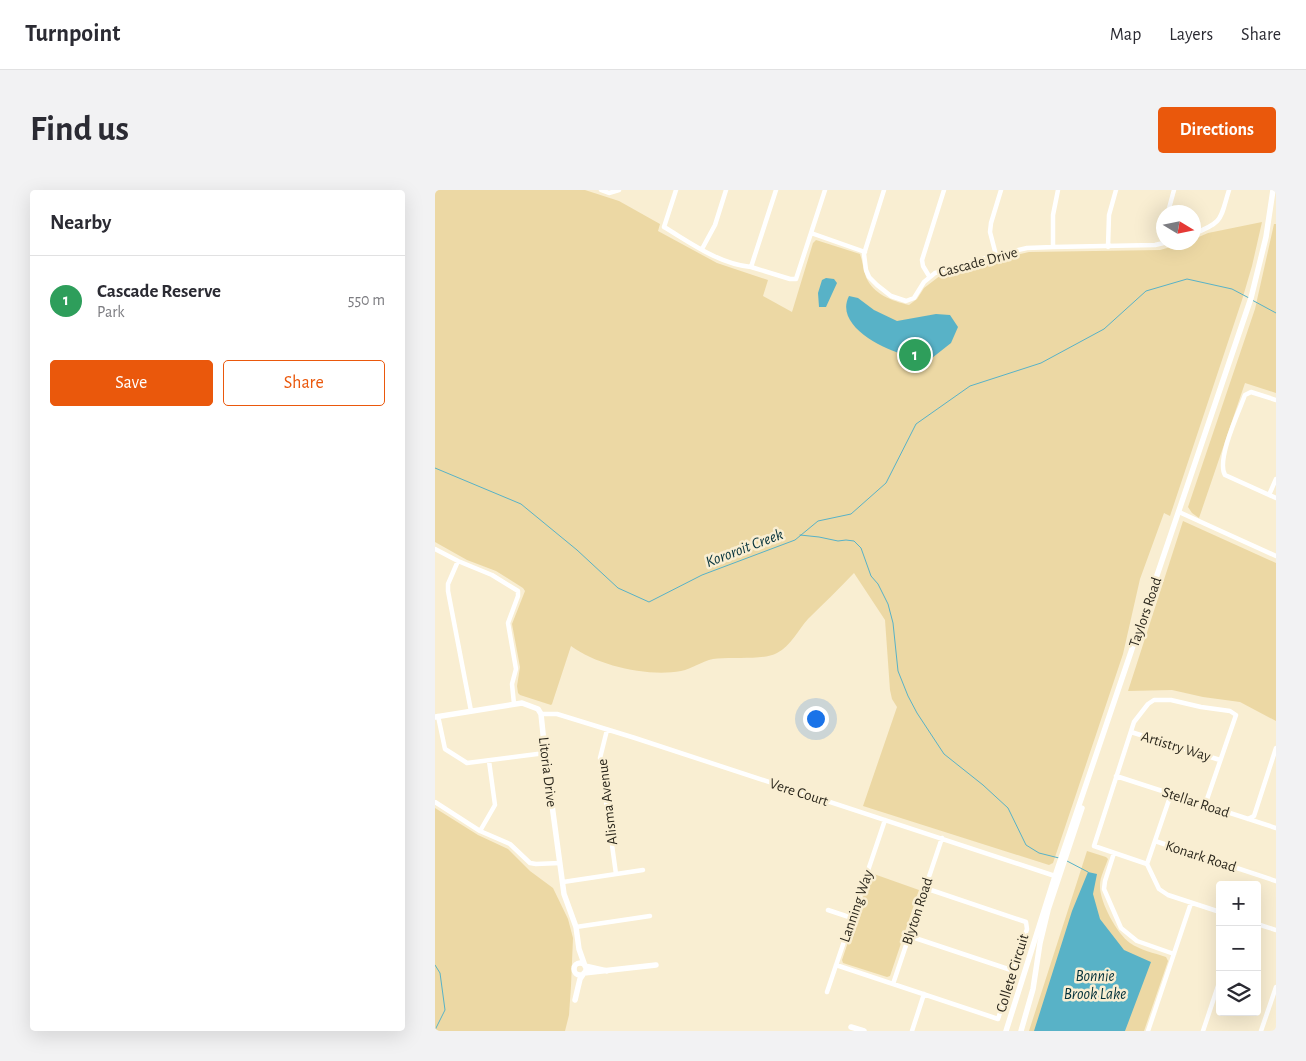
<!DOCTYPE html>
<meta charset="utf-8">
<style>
:root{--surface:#fff;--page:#f2f2f3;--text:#2b2b33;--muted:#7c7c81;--line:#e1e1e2;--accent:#ea580c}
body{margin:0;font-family:"Alegreya Sans",sans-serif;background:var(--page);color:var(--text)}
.controls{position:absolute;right:15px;bottom:15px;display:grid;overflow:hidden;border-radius:5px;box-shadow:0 5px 20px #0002}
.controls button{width:45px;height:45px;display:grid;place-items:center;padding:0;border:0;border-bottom:1px solid var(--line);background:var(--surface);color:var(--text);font:25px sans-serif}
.compass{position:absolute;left:721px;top:15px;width:45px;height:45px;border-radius:50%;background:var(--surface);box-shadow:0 5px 20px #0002;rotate:100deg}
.you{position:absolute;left:380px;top:528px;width:18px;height:18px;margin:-12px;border:4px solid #fff;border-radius:50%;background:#1a73e8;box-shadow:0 0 0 8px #1a73e833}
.badge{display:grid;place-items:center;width:32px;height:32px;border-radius:50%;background:var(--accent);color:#fff;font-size:16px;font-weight:700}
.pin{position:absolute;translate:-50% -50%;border:2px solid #fff;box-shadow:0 1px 5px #0006}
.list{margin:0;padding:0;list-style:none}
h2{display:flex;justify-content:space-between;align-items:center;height:65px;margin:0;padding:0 20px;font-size:21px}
h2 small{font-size:16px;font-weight:400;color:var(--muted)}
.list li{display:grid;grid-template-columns:32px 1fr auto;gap:15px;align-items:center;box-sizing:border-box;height:90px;padding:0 20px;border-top:1px solid var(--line)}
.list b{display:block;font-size:19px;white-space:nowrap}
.list p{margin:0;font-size:16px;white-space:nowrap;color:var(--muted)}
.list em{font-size:16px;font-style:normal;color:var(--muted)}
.actions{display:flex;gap:10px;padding:15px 20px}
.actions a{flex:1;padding:11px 0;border:1px solid var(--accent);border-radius:5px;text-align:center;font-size:18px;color:var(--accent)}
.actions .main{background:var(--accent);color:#fff}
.icon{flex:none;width:28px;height:28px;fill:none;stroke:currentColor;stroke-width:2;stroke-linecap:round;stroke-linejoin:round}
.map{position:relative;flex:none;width:841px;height:841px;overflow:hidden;border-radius:5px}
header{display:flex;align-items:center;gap:30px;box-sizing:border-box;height:70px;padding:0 25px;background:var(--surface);border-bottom:1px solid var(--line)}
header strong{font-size:24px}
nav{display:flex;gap:28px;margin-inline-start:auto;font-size:18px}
.intro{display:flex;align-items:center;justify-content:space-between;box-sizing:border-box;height:120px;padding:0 30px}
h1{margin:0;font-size:35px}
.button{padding:12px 22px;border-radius:5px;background:var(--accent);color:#fff;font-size:18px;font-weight:700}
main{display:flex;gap:30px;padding:0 30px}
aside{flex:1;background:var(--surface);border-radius:5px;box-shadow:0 5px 20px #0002}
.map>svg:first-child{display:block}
</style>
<header>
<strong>Turnpoint</strong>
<nav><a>Map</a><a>Layers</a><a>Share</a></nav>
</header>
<div class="intro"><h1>Find us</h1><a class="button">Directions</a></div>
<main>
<aside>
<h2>Nearby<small></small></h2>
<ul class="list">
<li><span class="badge" style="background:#2e9e5b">1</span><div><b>Cascade Reserve</b><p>Park</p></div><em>550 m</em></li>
</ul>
<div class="actions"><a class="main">Save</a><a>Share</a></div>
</aside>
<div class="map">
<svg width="841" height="841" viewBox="0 0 841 841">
<rect width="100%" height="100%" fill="#f9eed2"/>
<path fill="#ecd8a4" d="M0,0h150l34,11 41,23 -2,7 59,32 51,17 -5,16 29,16 21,-69 3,-3 44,14c3,8 3,16 6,23 7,17 26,24 43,28l8,-6 7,-11 21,-16 84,-20 131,-2 25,-7 8,-1 1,-3 14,-6 54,-11 -10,44 -10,34 -72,216 -6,-3 -24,66 -17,75 -70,209 -4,2 -186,-59 34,-99 -5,-8 -2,-9 -5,-70 -31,-47c-15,16 -31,31 -46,46 -10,11 -17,27 -31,34 -14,8 -47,3 -64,6 -11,2 -21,10 -32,12 -33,6 -83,-5 -110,-25l-19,58 -1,1 -31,-10 -2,-2 -1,-7 3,-19 -8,-43 13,-33 -2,-3 -27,-17 -29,-11 -32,-18z
M839,34h2v169l-31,-10 -46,135 -7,-5 -4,-6 67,-198z
M748,331l93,42v158l-36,-19 -37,-5 -31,-7 -44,1z
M0,618l43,27 30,14 22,22 23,17 15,31 5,19 -2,48 -2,29 -4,16h-130z
M652,661l19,6 2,2c-3,9 -8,18 -8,26 -1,16 17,49 30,58 10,7 24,10 36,14l2,4 -24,70h-115z
M436,683l48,17 -29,86 -3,1 -44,-14 -1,-3z"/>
<path fill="#58b2c7" d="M391,88l8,1 3,4 -11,24h-7l-1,-14 4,-13z
M414,106l9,2 16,12 23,11 39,-7 14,1 8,12 -7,16 -19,15c-9,-1 -19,0 -27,-3 -23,-6 -71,-30 -56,-59z
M653,682l9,2 -4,20 7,25 24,31 27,12 -26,69h-91l38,-120z"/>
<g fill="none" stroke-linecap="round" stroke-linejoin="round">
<path stroke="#58b2c7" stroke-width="1" d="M817,110l24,13
M0,278l86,36 56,46 41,38 31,14 53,-27 93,-35 23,-19 33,-7 35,-31 30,-59 54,-38 71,-23 63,-34 42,-38 41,-12 45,10 17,9
M365,345l19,2 19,4 8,-1 8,1 7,7 10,28 7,8 10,20 5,19 5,48 10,25 9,17 27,41 39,31 25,23 18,37 13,8 20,5
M632,671l21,11
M0,775l5,8 5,37 -10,20"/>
<path stroke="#fff" stroke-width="4.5" d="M166,0l8,3 10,-3
M241,0l-12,37c27,16 55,37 87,40l25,-77
M390,0l-14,43 54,19
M449,0l-20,64 2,16 3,7 8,8 14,11 15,5 8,-3 10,-16 11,-9 61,-18 31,-7 26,-1 102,-2 13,-3
M733,22l6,-22
M758,44c31,-12 27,-15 36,-44
M618,57v-32l5,-25
M673,57l1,-32 7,-25
M267,59l13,-24 11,-35
M561,65l-6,-23 1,-9 10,-33
M316,77l39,12h6l15,-46
M494,86l-6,-10 -1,-6 22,-70
M841,210l-25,-8 -6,3c-6,16 -29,65 -20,80l51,23
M834,305l7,-16
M744,322l97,44
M0,359l23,12 34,14 26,16v5l-10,27 8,46 -4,15 2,20
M23,371l-10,23v7l23,120
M106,524h16l78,24 420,138
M3,526l7,33 22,14 78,-10
M172,540l-7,28 16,116
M696,542l89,28
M681,586l160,52
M736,604l-24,70 12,25 9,6 52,17
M0,612l45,29 30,13 20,19 6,1 24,-1
M813,629l6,-3 22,-68
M45,641l15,-26 -6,-44
M720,651l121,40
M679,663l-9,28 -1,8 17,39 16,13 37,13
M712,674l-53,-18 40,-124 14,-18 6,-4h17l30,7 29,4 6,4 -31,90
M128,692l80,-12
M393,720l24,8
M822,734l19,6
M141,737l74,-11
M474,746l105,35
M401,775l162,54 29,-90 -1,-7 -101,-34
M458,794l49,-146
M392,802l58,-172
M477,841l12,-37
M713,841l43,-128
M768,841l17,-51
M826,841l15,-44"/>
<path stroke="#fff" stroke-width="5.5" d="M0,527l87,-14 16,6 3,5 4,39 19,141 12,33 3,22 6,17 22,5
M139 779a6 6 0 1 1 12 0a6 6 0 1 1-12 0Z
M140,810l5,-21 4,-6 72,-8
M416,837l13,4
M571,841l49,-155 196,-578 15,-61 7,-47
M586,841l12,-42 7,-46 8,-33 34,-102"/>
</g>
<g text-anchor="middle" stroke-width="5" stroke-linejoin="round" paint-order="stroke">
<g font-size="15" fill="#2d291e" stroke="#f9eed2">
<text transform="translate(543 72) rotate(-15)" y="5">Cascade Drive</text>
<text transform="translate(710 422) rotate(-71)" y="5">Taylors Road</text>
<text transform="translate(741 556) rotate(17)" y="5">Artistry Way</text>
<text transform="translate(113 582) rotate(83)" y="5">Litoria Drive</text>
<text transform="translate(364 602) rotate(18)" y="5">Vere Court</text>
<text transform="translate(172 612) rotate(-97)" y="5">Alisma Avenue</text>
<text transform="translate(761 612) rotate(18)" y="5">Stellar Road</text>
<text transform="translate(766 666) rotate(18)" y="5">Konark Road</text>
<text transform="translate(421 716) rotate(-71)" y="5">Lanning Way</text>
<text transform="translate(482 721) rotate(-72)" y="5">Blyton Road</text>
<text transform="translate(577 783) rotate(-73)" y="5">Collete Circuit</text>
</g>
<g font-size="16" font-style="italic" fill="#05323b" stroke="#f9eed2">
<text transform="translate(309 357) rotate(-21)" y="6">Kororoit Creek</text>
<text x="660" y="791">Bonnie<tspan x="660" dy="18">Brook Lake</tspan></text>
</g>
</g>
</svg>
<div class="controls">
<button>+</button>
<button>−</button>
<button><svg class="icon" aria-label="layers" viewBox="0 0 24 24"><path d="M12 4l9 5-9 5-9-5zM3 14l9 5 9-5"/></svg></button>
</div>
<svg class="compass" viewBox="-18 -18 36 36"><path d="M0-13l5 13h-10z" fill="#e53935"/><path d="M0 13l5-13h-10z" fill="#7c7c81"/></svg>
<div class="you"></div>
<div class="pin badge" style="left:480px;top:165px;background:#2e9e5b">1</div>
</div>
</main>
